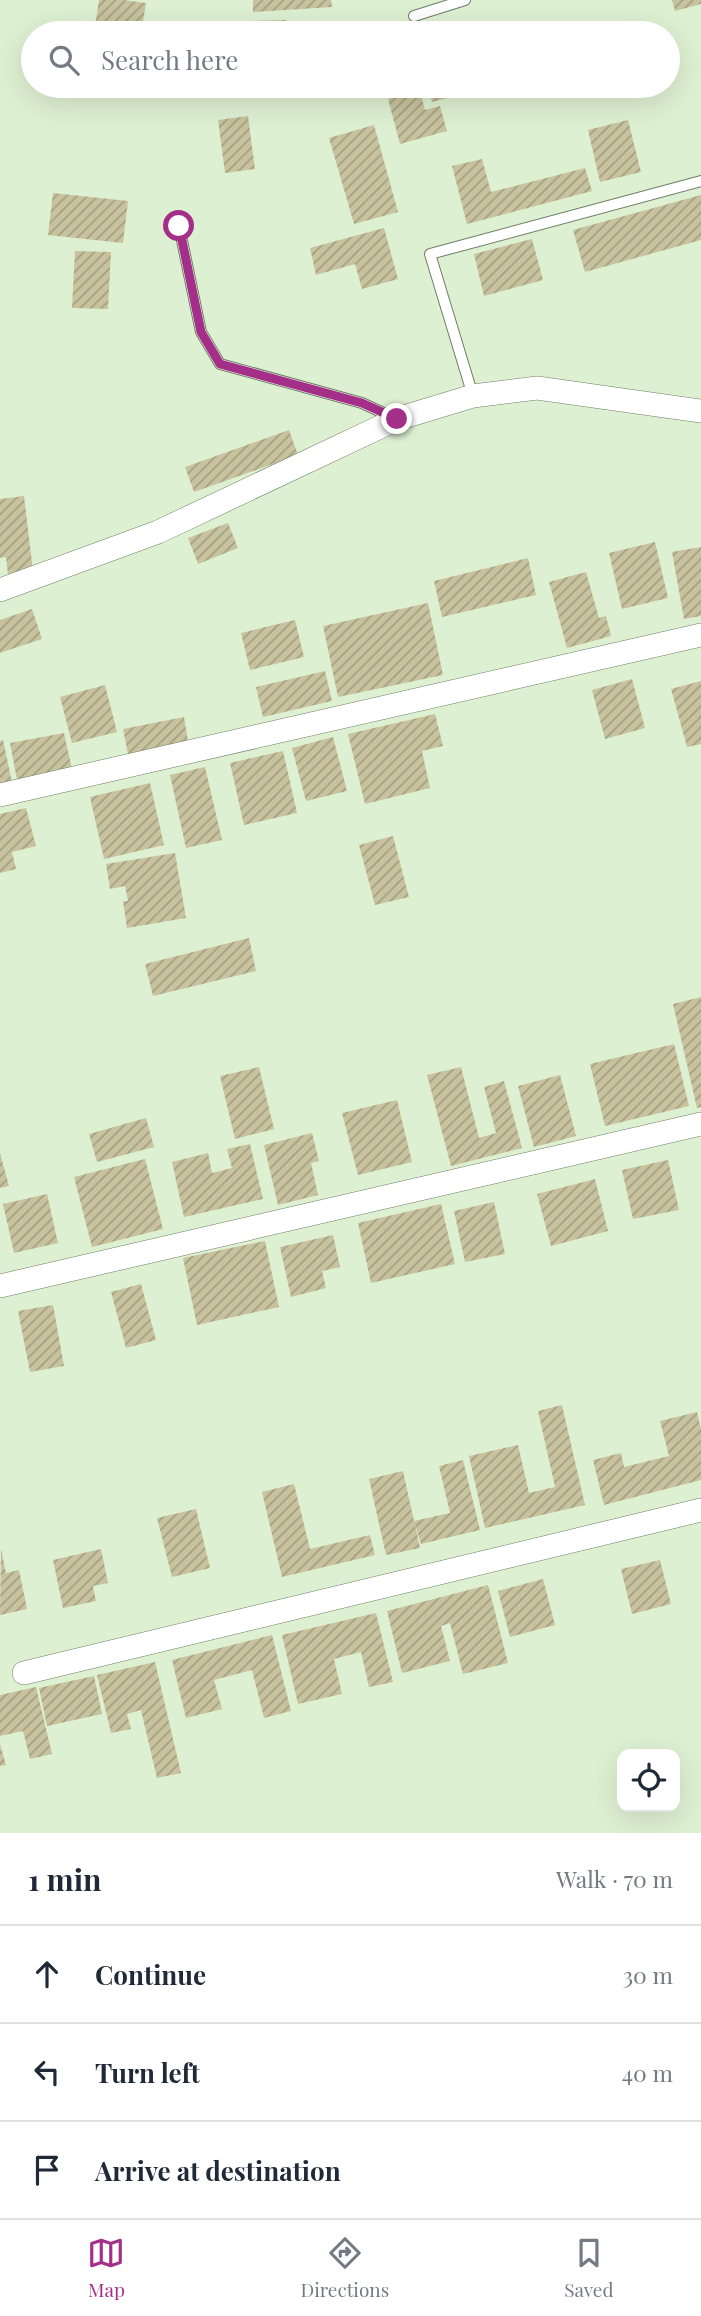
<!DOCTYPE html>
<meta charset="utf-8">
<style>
:root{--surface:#fff;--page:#f2f2f3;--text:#1f2937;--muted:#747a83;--line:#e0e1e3;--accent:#a42f89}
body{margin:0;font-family:"Playfair Display",serif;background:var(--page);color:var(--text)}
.controls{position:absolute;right:21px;bottom:21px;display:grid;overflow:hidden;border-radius:14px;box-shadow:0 7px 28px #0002}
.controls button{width:63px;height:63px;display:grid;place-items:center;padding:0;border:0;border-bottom:2px solid var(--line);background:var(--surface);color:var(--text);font:35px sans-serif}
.stop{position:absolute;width:21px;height:21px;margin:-16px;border:5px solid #a42f89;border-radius:50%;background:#fff}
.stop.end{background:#a42f89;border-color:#fff;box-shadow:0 2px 7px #0008}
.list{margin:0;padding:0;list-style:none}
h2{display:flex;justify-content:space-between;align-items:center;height:91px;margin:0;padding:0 28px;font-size:30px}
h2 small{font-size:23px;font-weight:400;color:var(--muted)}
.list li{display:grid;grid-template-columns:46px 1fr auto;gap:21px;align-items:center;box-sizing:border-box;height:98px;padding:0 28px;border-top:2px solid var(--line)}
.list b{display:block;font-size:26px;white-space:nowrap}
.list em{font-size:23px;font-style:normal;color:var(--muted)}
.icon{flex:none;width:38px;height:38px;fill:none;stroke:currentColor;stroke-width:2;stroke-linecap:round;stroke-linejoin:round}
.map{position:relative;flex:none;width:701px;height:1833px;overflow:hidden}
.search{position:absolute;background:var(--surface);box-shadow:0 7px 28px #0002;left:21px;right:21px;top:21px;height:77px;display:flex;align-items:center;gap:18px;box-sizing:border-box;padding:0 24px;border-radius:38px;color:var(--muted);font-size:26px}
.sheet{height:385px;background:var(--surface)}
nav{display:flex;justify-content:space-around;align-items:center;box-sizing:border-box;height:98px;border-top:2px solid var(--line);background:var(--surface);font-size:19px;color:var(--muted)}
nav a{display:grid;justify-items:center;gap:4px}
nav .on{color:var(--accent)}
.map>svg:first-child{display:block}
</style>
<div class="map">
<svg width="701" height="1833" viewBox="0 0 701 1833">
<defs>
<pattern id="building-hatch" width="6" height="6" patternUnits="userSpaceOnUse" patternTransform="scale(1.75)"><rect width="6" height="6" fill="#c8c39e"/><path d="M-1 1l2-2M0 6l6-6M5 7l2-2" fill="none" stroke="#a3a081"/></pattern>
</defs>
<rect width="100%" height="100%" fill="#def0d2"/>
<path fill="url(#building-hatch)" d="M99,0h25l22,3 -5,30h-47z
M253,0h78l1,7 -79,5z
M672,0h29v4l-26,7z
M286,20v13h-69l-1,-11z
M428,86h49l1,4 -46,12z
M420,91l5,19 15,-4 7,25 -47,13 -12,-45z
M248,116l7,53 -30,4 -7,-53z
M628,120l13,52 -41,10 -12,-52z
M374,125l24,87 -44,12 -25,-86z
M482,159l9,33 94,-24 7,23 -125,33 -15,-58z
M53,193l75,8 -5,42 -75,-8z
M701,195v45l-116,32 -12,-42z
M384,228l14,51 -36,10 -7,-25 -39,11 -6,-27z
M532,239l11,41 -59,16 -10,-42z
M75,251l36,1 -3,57 -36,-1z
M289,430l9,25 -104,37 -9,-25z
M24,496l9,75 -25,3 -2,-17 -6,1v-59z
M228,523l10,25 -40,16 -10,-26z
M655,542l13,56 -46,11 -13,-56z
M701,547v69l-17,3 -12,-67z
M528,558l8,37 -94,22 -8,-36z
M586,572l13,46 7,-2 5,20 -44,12 -18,-66z
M428,603l15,72 -105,22 -15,-71z
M32,609l10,30 -42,14v-33z
M295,620l9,37 -54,13 -9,-37z
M325,671l7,30 -69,16 -7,-30z
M632,679l13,49 -40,11 -13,-49z
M701,681v63l-14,3 -16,-58z
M105,685l12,47 -45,11 -12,-46z
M435,714l8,32 -21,5 8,37 -65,16 -17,-70z
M184,717l4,24 -60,13 -5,-25z
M64,733l8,36 -55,11 -7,-37z
M333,737l14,54 -41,10 -14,-53z
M3,740l9,42 -12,2v-43z
M283,751l14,62 -53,12 -14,-62z
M205,767l17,73 -36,8 -16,-73z
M150,783l14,62 -60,14 -14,-62z
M26,808l10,38 -24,6 4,17 -16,4v-59z
M393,836l16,61 -34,8 -16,-60z
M175,853l11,65 -59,10 -4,-27h5l-3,-15 -15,3 -4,-25z
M249,938l7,33 -103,25 -8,-32z
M701,997v110l-4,1 -24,-104z
M674,1044l15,62 -84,20 -15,-62z
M259,1067l15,62 -39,10 -15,-63z
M461,1067l18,71 17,-5 -12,-46 20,-6 18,67 -71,18 -24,-91z
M560,1075l16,61 -42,11 -16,-61z
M397,1100l15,62 -54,13 -16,-62z
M146,1118l8,29 -57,15 -8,-28z
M312,1133l7,28 -8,2 7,32 -40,10 -14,-60z
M250,1144l13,55 -79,18 -12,-55 36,-9 4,20 20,-5 -5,-19z
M0,1153l9,33 -9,2z
M145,1159l18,70 -71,18 -18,-70z
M668,1160l11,50 -46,9 -11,-49z
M595,1179l13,52 -57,15 -14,-52z
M47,1194l11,49 -44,10 -11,-49z
M494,1202l11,52 -40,8 -11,-51z
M441,1204l14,60 -84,19 -13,-60z
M333,1235l7,32 -18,4 4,17 -35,9 -11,-50z
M265,1241l14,66 -82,18 -14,-67z
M141,1284l15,56 -30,8 -15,-56z
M53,1305l11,61 -34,6 -12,-61z
M562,1405l23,100 -100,23 -16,-72 49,-11 11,48 26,-6 -17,-76z
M697,1412l4,17v51l-97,25 -11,-45 28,-7 3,14 45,-11 -9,-35z
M463,1460l17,70 -59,14 -6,-20 5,24 -34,7 -17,-76 34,-8 11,50 36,-8 -11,-47z
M294,1484l16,65 60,-14 5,20 -93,22 -20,-85z
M196,1509l14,59 -38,9 -15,-59z
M1,1549l5,24 13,-3 8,39 -27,6z
M101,1549l7,34 -15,3 3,15 -33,7 -10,-48z
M660,1560l11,44 -39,10 -11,-45z
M543,1579l12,46 -45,12 -12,-46z
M488,1585l20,78 -45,11 -13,-51 -9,3 9,35 -48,12 -15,-62z
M376,1613l17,69 -24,5 -8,-35 -27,7 8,35 -44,10 -16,-69z
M272,1635l19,76 -27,7 -12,-48 -38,10 8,29 -36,9 -14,-58z
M155,1662l26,111 -24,5 -16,-68 -14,4 4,15 -20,4 -14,-58z
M94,1676l8,38 -55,12 -8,-38z
M36,1687l16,67 -22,5 -7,-28 -23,5v-41z
M0,1744l6,21 -6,1z"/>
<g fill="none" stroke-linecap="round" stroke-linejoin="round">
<g stroke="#6e7e63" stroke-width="12">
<path id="lane" d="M414,16l51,-16
M179,226l22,106 19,32 142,39 32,15
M473,396l-43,-142 271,-73"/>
</g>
<g stroke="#6e7e63" stroke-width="24">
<path id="street" d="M0,590l158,-58 239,-113 76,-23 64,-8 164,23
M0,795l701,-160
M0,1286l701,-162
M24,1673l677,-163"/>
</g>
<use href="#lane" stroke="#fff" stroke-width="10"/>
<use href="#street" stroke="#fff" stroke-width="23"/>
</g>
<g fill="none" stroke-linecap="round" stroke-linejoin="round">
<path stroke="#a42f89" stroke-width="9" d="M179,226l22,106 19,32 142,39 35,16"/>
</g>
</svg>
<div class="controls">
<button><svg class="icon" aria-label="locate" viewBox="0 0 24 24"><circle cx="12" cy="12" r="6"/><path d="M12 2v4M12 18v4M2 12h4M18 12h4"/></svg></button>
</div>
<div class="stop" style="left:179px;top:226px"></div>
<div class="stop end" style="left:397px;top:419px"></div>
<div class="search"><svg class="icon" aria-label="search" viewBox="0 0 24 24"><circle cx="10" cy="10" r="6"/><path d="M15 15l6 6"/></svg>Search here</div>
</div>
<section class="sheet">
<h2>1 min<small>Walk · 70 m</small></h2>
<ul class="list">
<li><svg class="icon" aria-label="ahead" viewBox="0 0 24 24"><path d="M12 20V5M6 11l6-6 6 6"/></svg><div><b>Continue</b></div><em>30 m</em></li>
<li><svg class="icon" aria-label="left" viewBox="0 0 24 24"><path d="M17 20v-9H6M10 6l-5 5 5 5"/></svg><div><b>Turn left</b></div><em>40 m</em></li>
<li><svg class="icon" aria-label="arrive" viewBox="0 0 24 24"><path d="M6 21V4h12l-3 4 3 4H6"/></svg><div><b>Arrive at destination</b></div></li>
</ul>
</section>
<nav>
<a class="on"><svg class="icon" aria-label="map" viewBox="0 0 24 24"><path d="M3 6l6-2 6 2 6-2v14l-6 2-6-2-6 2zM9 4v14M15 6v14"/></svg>Map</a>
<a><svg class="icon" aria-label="directions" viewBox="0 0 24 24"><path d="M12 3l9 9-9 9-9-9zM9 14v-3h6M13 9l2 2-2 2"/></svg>Directions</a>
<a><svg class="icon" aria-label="saved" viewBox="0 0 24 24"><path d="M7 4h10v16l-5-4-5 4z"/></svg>Saved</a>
</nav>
